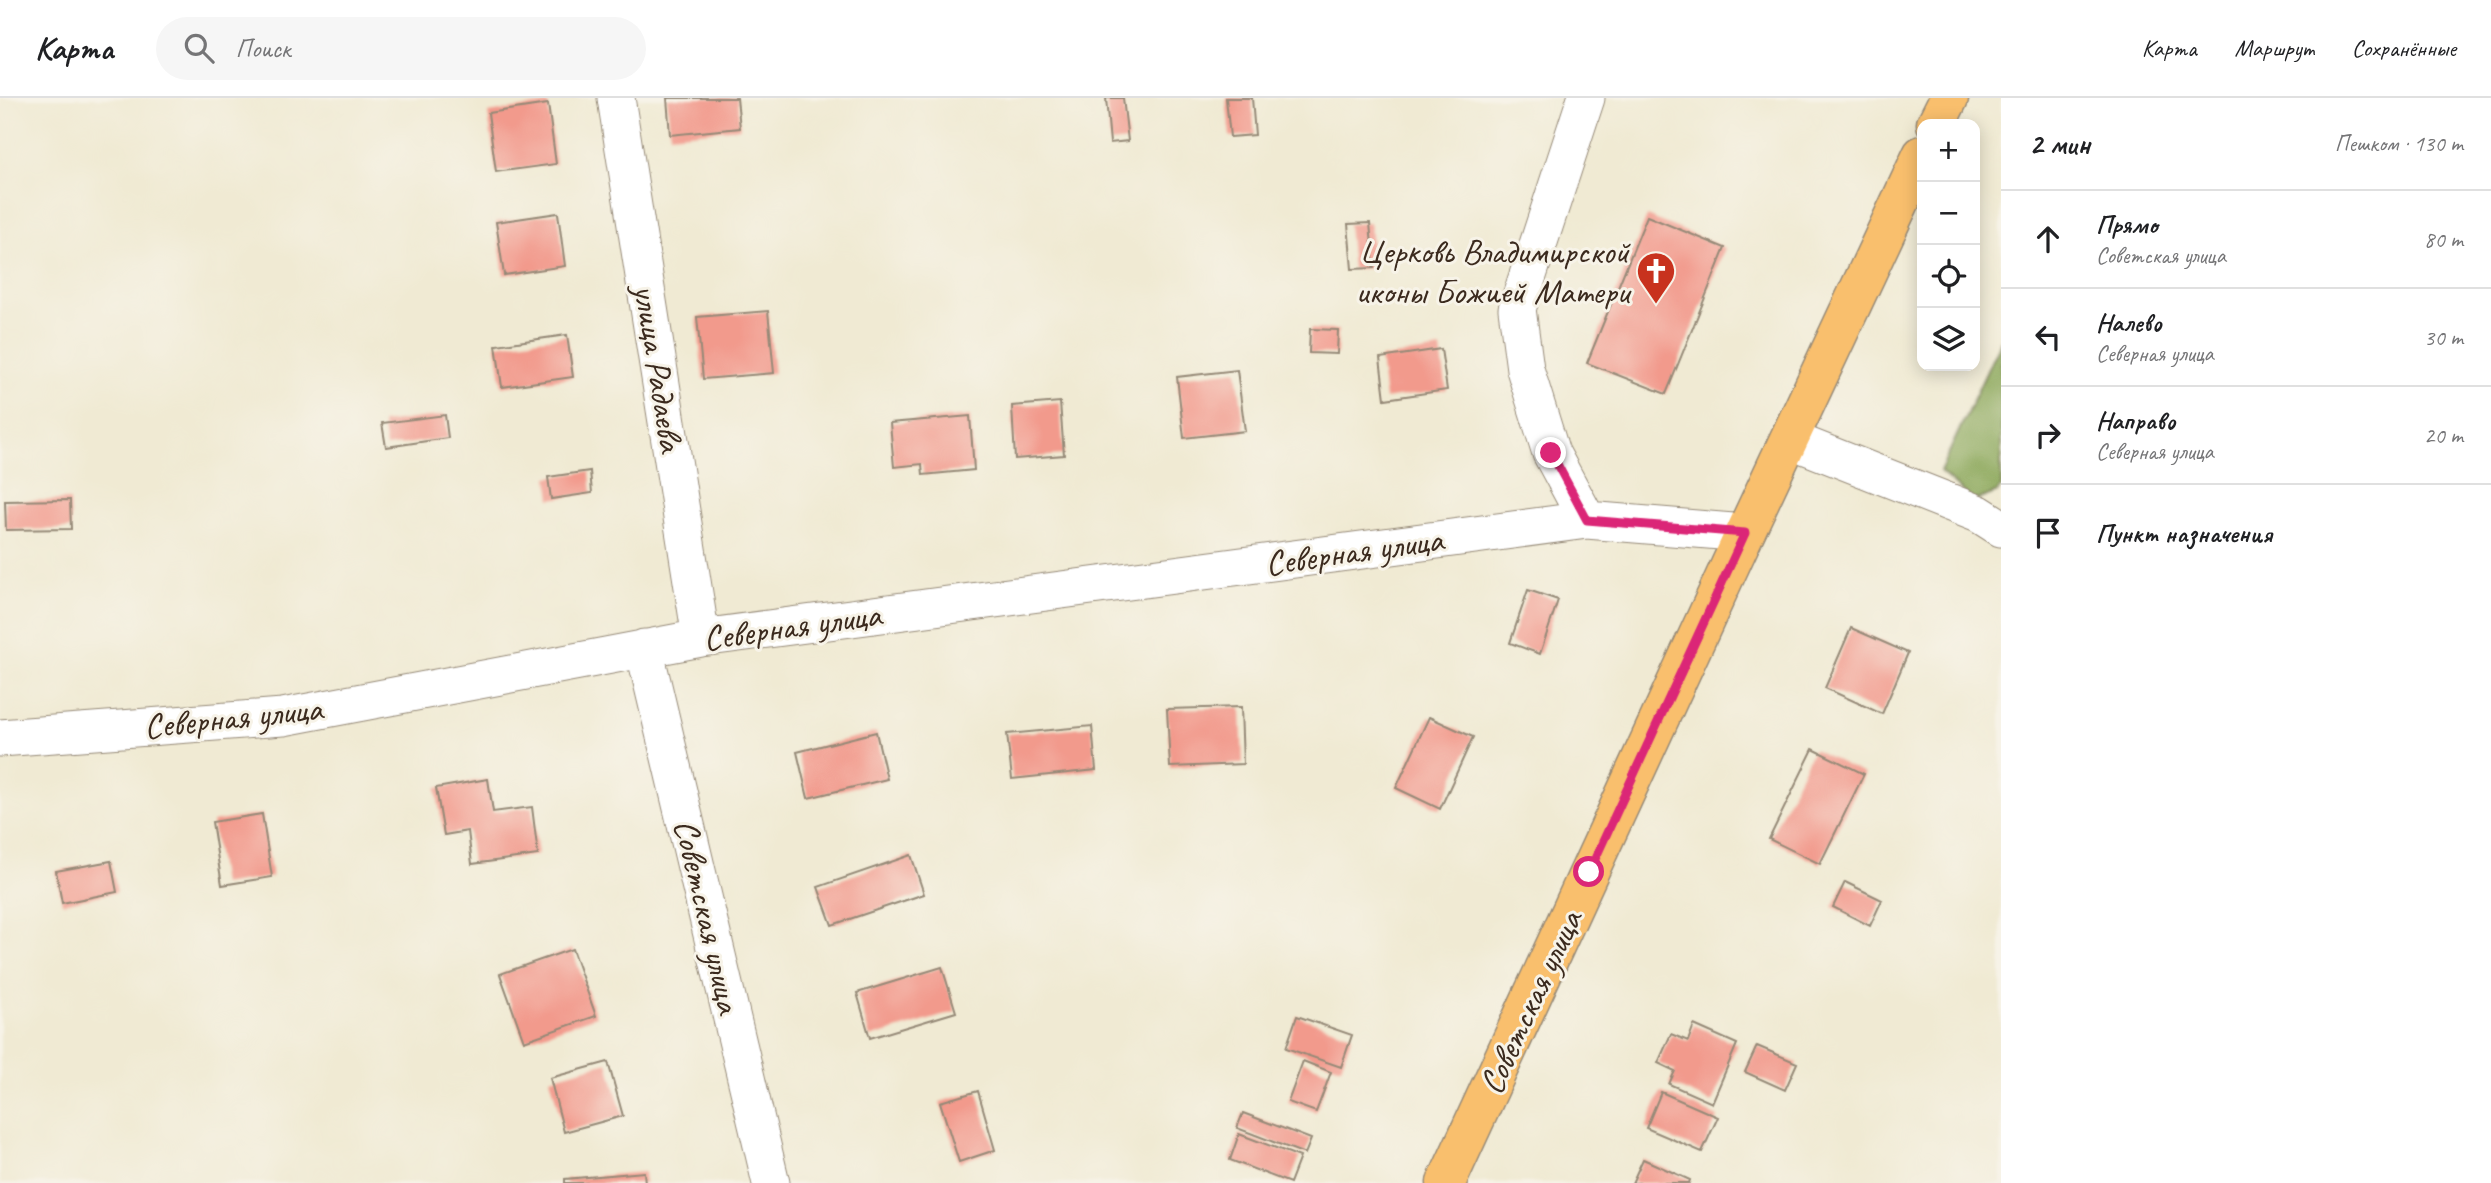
<!DOCTYPE html>
<html lang="ru">
<meta charset="utf-8">
<style>
:root{--surface:#fff;--page:#f6f6f6;--text:#202124;--muted:#757577;--line:#e0e0e0}
body{margin:0;font-family:Caveat,sans-serif;background:var(--page);color:var(--text)}
.controls{position:absolute;right:21px;top:21px;display:grid;overflow:hidden;border-radius:14px;box-shadow:0 4px 18px #0003}
.controls button{width:63px;height:63px;display:grid;place-items:center;padding:0;border:0;border-bottom:2px solid var(--line);background:var(--surface);color:var(--text);font:35px sans-serif}
.stop{position:absolute;width:21px;height:21px;margin:-16px;border:5px solid #db2777;border-radius:50%;background:#fff}
.stop.end{background:#db2777;border-color:#fff;box-shadow:0 2px 7px #0008}
.list{margin:0;padding:0;list-style:none}
h2{display:flex;justify-content:space-between;align-items:center;height:91px;margin:0;padding:0 28px;font-size:30px}
h2 small{font-size:23px;font-weight:400;color:var(--muted)}
.list li{display:grid;grid-template-columns:46px 1fr auto;gap:21px;align-items:center;box-sizing:border-box;height:98px;padding:0 28px;border-top:2px solid var(--line)}
.list b{display:block;font-size:26px;white-space:nowrap}
.list p{margin:0;font-size:23px;white-space:nowrap;color:var(--muted)}
.list em{font-size:23px;font-style:normal;color:var(--muted)}
.icon{flex:none;width:38px;height:38px;fill:none;stroke:currentColor;stroke-width:2;stroke-linecap:round;stroke-linejoin:round}
.map{position:relative;flex:none;width:2001px;height:1085px;overflow:hidden}
header{display:flex;align-items:center;gap:42px;box-sizing:border-box;height:98px;padding:0 35px;background:var(--surface);border-bottom:2px solid var(--line)}
header strong{font-size:33px}
nav{display:flex;gap:38px;margin-inline-start:auto;font-size:24px}
.search{width:490px;height:63px;background:var(--page);display:flex;align-items:center;gap:18px;box-sizing:border-box;padding:0 24px;border-radius:38px;color:var(--muted);font-size:26px}
main{display:flex}
aside{flex:1;background:var(--surface)}
.map>svg:first-child{display:block}
</style>
<header>
<strong>Карта</strong>
<div class="search"><svg class="icon" aria-label="search" viewBox="0 0 24 24"><circle cx="10" cy="10" r="6"/><path d="M15 15l6 6"/></svg>Поиск</div>
<nav><a>Карта</a><a>Маршрут</a><a>Сохранённые</a></nav>
</header>
<main>
<div class="map">
<svg width="2001" height="1085" viewBox="0 0 2001 1085">
<rect width="100%" height="100%" fill="#f7f3e8"/>
<filter id="ink" filterUnits="userSpaceOnUse"><feTurbulence type="fractalNoise" baseFrequency=".0143" numOctaves="2"/><feDisplacementMap in="SourceGraphic" scale="14" xChannelSelector="R" yChannelSelector="G"/><feConvolveMatrix kernelMatrix="1 2 1 2 8 2 1 2 1" color-interpolation-filters="sRGB"/></filter>
<filter id="wash" filterUnits="userSpaceOnUse"><feTurbulence type="fractalNoise" baseFrequency=".00686" numOctaves="4" result="noise"/><feDisplacementMap in="SourceGraphic" scale="28" xChannelSelector="R" yChannelSelector="G"/><feGaussianBlur stdDeviation="1.57" result="paint"/><feColorMatrix in="noise" values="0 0 0 0 0 0 0 0 0 0 0 0 0 0 0 0 0 1.4 0 .05"/><feComposite in="paint" operator="in"/></filter>
<g filter="url(#wash)">
<rect width="100%" height="100%" fill="#f0ead3"/>
<path fill="#8ba75a" stroke="#63683c" stroke-width="2" d="M2001,242v147l-3,5 -24,9 -34,-29z"/>
<g id="blocks">
<path fill="#f29a8c" d="M667,0h70l3,30 -70,7z
M1106,0h17l5,43 -18,2z
M1226,0h26l3,37 -25,2z
M548,6l8,60 -60,8 -8,-59z
M558,115l7,53 -61,9 -8,-53z
M1647,118l78,32 -59,146 -79,-31z
M1370,125l4,45 -22,1 -4,-45z
M768,213l6,62 -71,6 -6,-62z
M1310,231l28,1 -1,24 -28,-1z
M567,237l6,42 -71,10 -6,-42z
M1441,251l6,41 -62,9 -5,-41z
M1237,272l8,61 -61,7 -7,-61z
M1060,304l4,53 -49,4 -3,-53z
M445,317l3,23 -62,9 -4,-24z
M970,318l4,54 -51,5 -1,-11 -28,3 -4,-44z
M590,373l2,22 -41,6 -3,-22z
M70,402l1,29 -65,1 -1,-29z
M1528,492l30,10 -18,54 -30,-11z
M1851,530l57,25 -26,61 -57,-26z
M1241,609l2,57 -73,3 -3,-58z
M1429,619l44,20 -33,72 -44,-21z
M1092,628l4,44 -84,9 -5,-45z
M876,634l11,47 -79,19 -11,-46z
M1813,651l51,25 -44,90 -51,-25z
M488,681l5,33 39,-5 6,48 -66,9 -4,-33 -24,4 -8,-47z
M262,716l10,63 -50,8 -10,-63z
M911,757l13,39 -92,31 -14,-38z
M111,763l6,31 -55,11 -6,-32z
M1845,784l37,18 -12,26 -37,-19z
M572,851l24,67 -72,25 -24,-67z
M942,869l14,45 -86,26 -13,-45z
M1297,918l55,19 -11,32 -55,-19z
M1694,927l43,19 -25,59 -43,-19 6,-13 -17,-8 13,-29 17,7z
M1757,948l40,17 -12,27 -40,-18z
M1303,963l28,11 -15,40 -28,-10z
M608,964l15,54 -59,16 -14,-54z
M978,993l17,59 -36,12 -19,-60z
M1661,994l57,25 -16,35 -56,-24z
M1243,1015l68,26 -6,15 -68,-26z
M1239,1036l61,23 -10,26 -60,-23z
M1643,1061l47,21 -1,3h-57z
M644,1074l1,11h-80v-4z"/>
</g>
</g>
<g filter="url(#ink)">
<use href="#blocks" fill-opacity="0" stroke="#968a78" stroke-width="2"/>
<g fill="none" stroke-linecap="round" stroke-linejoin="round">
<g stroke="#968a78" stroke-width="39">
<path id="minor" d="M616,0l85,540
M1586,0l-69,211 8,60 26,84 36,67
M1789,341l190,75 22,14
M644,550l127,535
M0,640l283,-21 418,-79 886,-118 158,13"/>
</g>
<g stroke="#968a78" stroke-width="41">
<path id="primary" d="M1936,26l13,-26
M1446,1085l299,-650 177,-378"/>
</g>
<use href="#minor" stroke="#fff" stroke-width="37"/>
<use href="#primary" stroke="#f9bf6d" stroke-width="38"/>
</g>
</g>
<g fill="none" stroke-linecap="round" stroke-linejoin="round" filter="url(#ink)">
<path stroke="#db2777" stroke-width="9" d="M1551,355l36,67 158,13 -156,339"/>
</g>
<defs>
<g id="church-pin" transform="scale(2.0125)"><path d="M0 17L-7.5 6A9.5 9.5 0 1 1 7.5 6Z" fill="#c8321e" stroke="#f7f3e8"/><path d="M-1.2-6h2.4v3.5h3.3v2.4h-3.3V6h-2.4V-.1h-3.3v-2.4h3.3Z" fill="#fff"/></g>
</defs>
<g fill-rule="evenodd">
<use href="#church-pin" x="1656" y="173"/>
</g>
<g text-anchor="middle" stroke-width="6" stroke-linejoin="round" paint-order="stroke">
<g font-size="35" fill="#3b2a1e" stroke="#f7f3e8" text-anchor="end">
<text x="1629" y="165">Церковь Владимирской<tspan x="1629" dy="40">иконы Божией Матери</tspan></text>
</g>
<g font-size="35" fill="#3b2a1e" stroke="#f7f3e8">
<text transform="translate(659 270) rotate(81)" y="12">улица Радаева</text>
<text transform="translate(1354 453) rotate(-8)" y="12">Северная улица</text>
<text transform="translate(792 528) rotate(-8)" y="12">Северная улица</text>
<text transform="translate(233 619) rotate(-6)" y="12">Северная улица</text>
<text transform="translate(708 818) rotate(77)" y="12">Советская улица</text>
<text transform="translate(1530 904) rotate(-65)" y="12">Советская улица</text>
</g>
</g>
</svg>
<div class="controls">
<button>+</button>
<button>−</button>
<button><svg class="icon" aria-label="locate" viewBox="0 0 24 24"><circle cx="12" cy="12" r="6"/><path d="M12 2v4M12 18v4M2 12h4M18 12h4"/></svg></button>
<button><svg class="icon" aria-label="layers" viewBox="0 0 24 24"><path d="M12 4l9 5-9 5-9-5zM3 14l9 5 9-5"/></svg></button>
</div>
<div class="stop" style="left:1589px;top:774px"></div>
<div class="stop end" style="left:1551px;top:355px"></div>
</div>
<aside>
<h2>2 мин<small>Пешком · 130 m</small></h2>
<ul class="list">
<li><svg class="icon" aria-label="ahead" viewBox="0 0 24 24"><path d="M12 20V5M6 11l6-6 6 6"/></svg><div><b>Прямо</b><p>Советская улица</p></div><em>80 m</em></li>
<li><svg class="icon" aria-label="left" viewBox="0 0 24 24"><path d="M17 20v-9H6M10 6l-5 5 5 5"/></svg><div><b>Налево</b><p>Северная улица</p></div><em>30 m</em></li>
<li><svg class="icon" aria-label="right" viewBox="0 0 24 24"><path d="M7 20v-9h11M14 6l5 5-5 5"/></svg><div><b>Направо</b><p>Северная улица</p></div><em>20 m</em></li>
<li><svg class="icon" aria-label="arrive" viewBox="0 0 24 24"><path d="M6 21V4h12l-3 4 3 4H6"/></svg><div><b>Пункт назначения</b></div></li>
</ul>
</aside>
</main>
